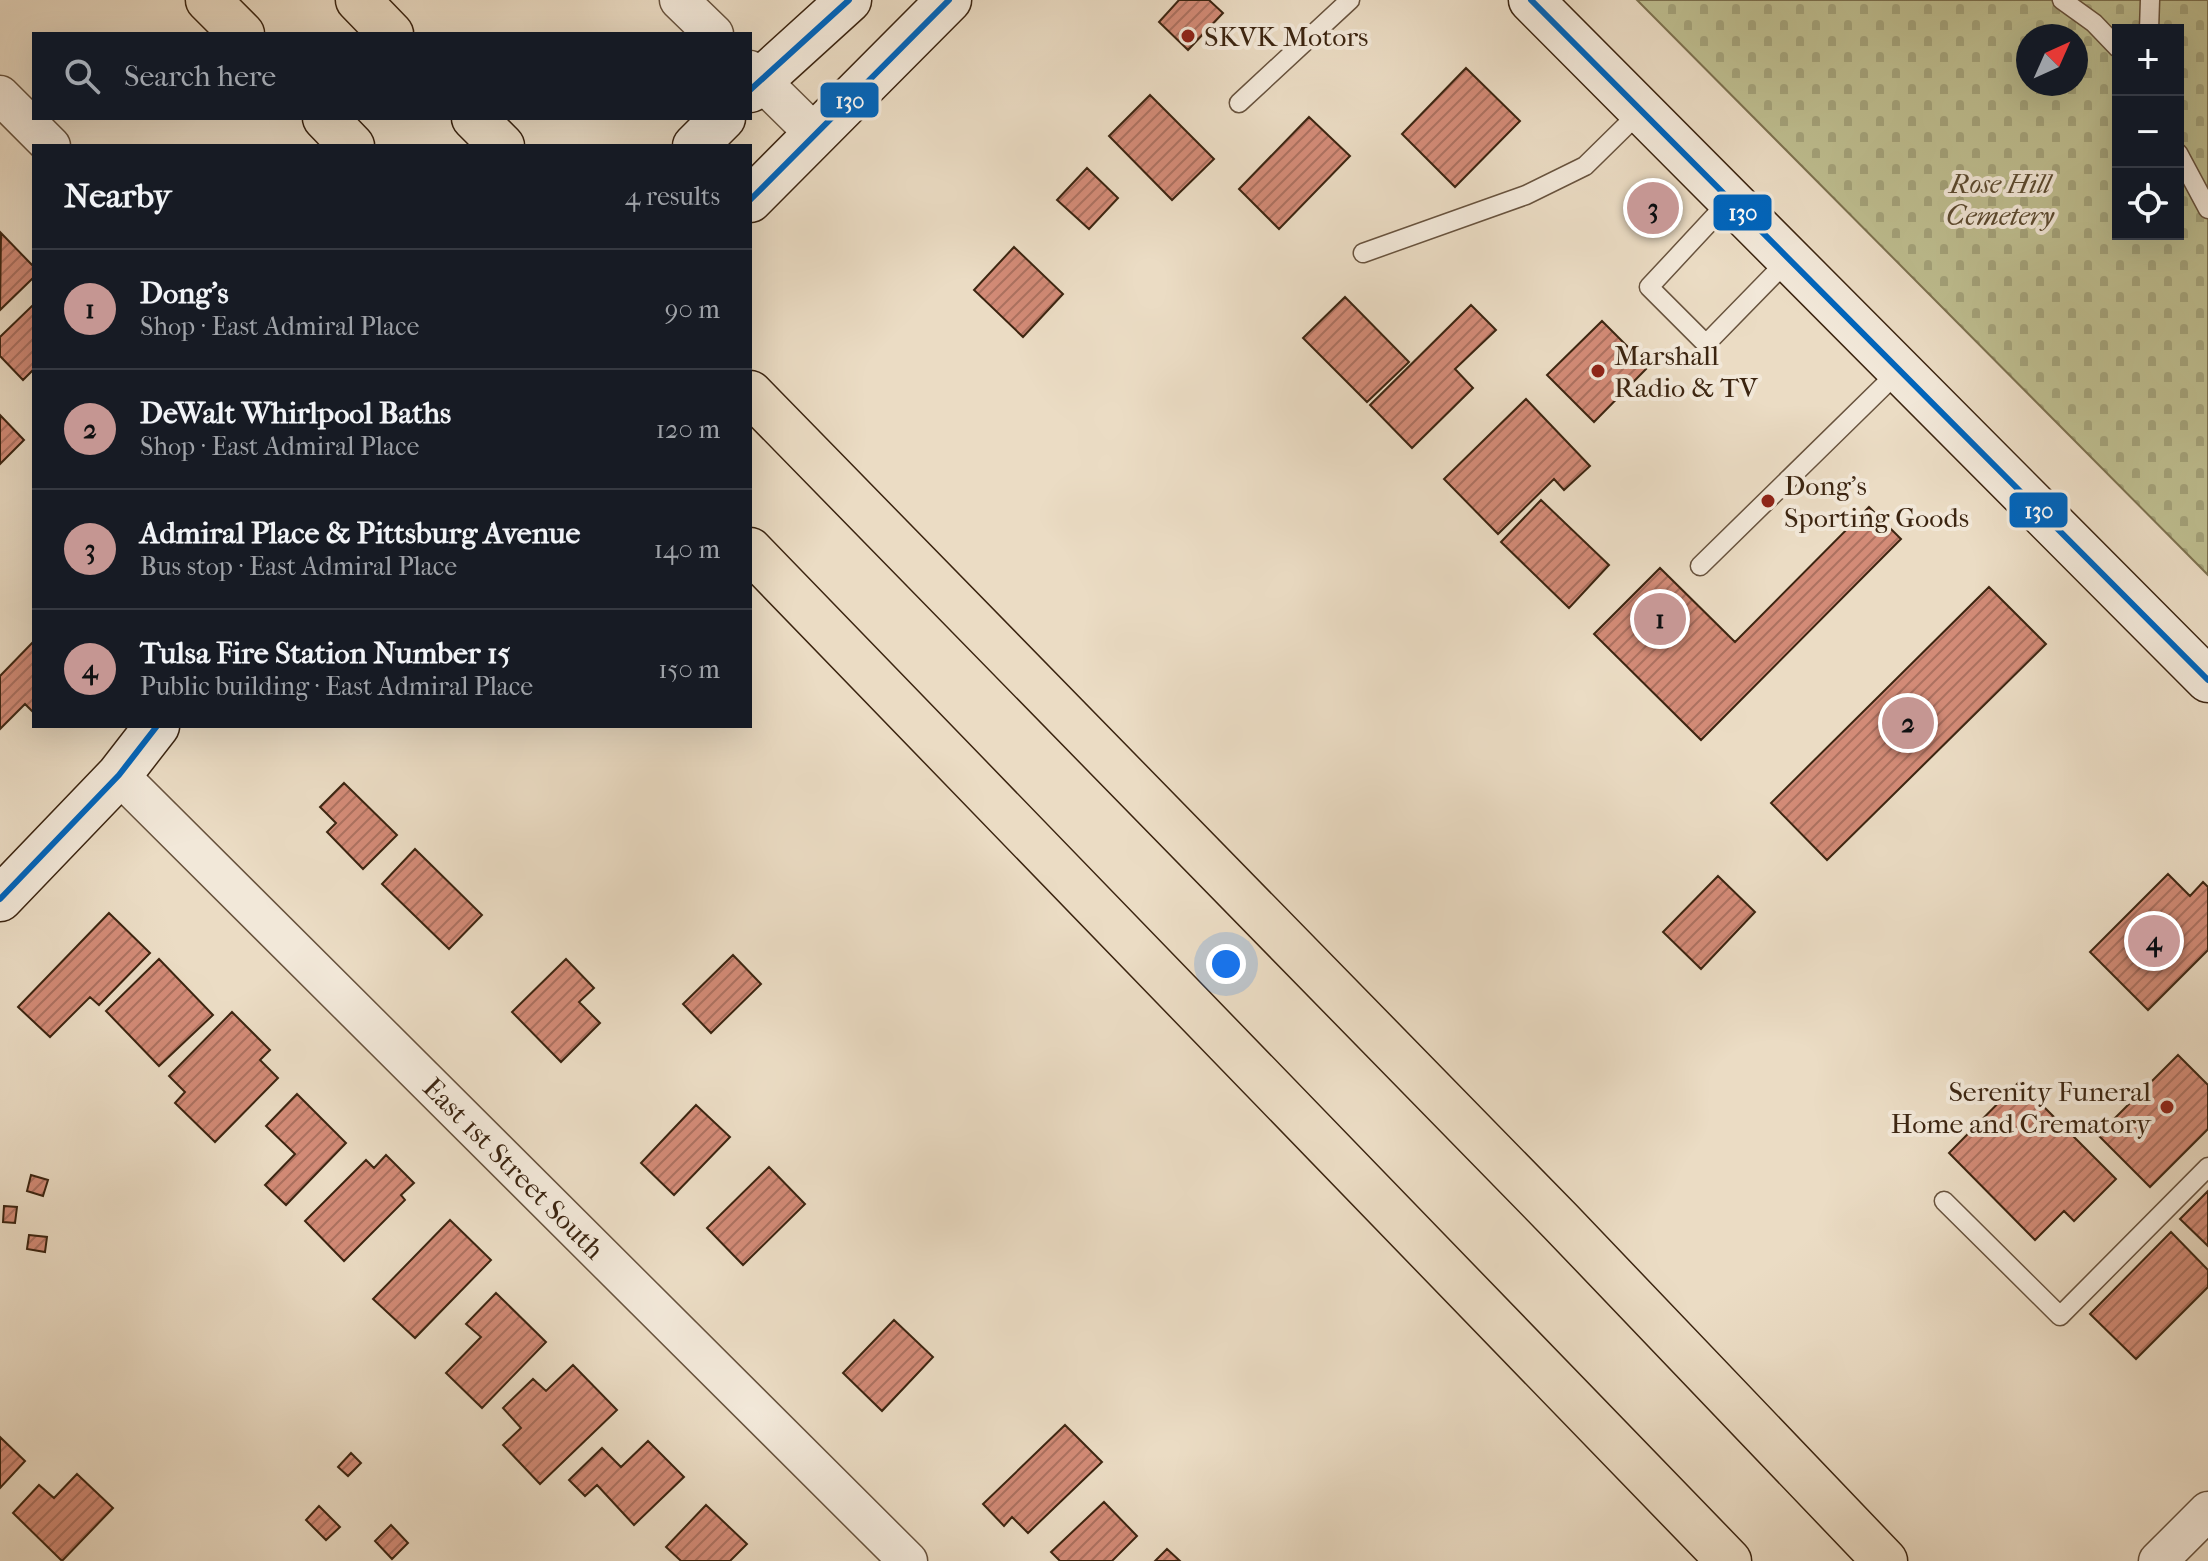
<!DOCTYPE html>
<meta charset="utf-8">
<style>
:root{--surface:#171b24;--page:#242831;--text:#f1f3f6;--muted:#9ea1a6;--line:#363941;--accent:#c59692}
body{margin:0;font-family:"IM FELL French Canon",serif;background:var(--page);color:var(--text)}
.controls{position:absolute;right:24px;top:24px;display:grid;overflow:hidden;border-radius:0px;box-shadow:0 8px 32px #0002}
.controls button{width:72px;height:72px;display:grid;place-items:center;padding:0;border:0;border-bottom:2px solid var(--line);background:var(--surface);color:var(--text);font:40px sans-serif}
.compass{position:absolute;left:2016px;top:24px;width:72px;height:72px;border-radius:50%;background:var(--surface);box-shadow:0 8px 32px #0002;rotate:45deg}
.you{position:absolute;left:1226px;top:964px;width:28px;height:28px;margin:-20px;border:6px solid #fff;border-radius:50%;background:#1a73e8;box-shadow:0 0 0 12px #1a73e833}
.badge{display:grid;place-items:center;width:52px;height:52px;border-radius:50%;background:var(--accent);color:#111;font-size:26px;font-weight:700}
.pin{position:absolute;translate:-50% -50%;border:4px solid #fff;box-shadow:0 2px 8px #0006}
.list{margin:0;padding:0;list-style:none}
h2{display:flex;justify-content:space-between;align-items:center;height:104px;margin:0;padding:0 32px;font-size:34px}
h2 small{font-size:26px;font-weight:400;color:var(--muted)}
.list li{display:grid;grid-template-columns:52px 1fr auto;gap:24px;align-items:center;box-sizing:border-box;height:120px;padding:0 32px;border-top:2px solid var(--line)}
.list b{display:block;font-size:30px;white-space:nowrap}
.list p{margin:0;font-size:26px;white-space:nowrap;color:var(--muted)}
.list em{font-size:26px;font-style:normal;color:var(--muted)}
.icon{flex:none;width:44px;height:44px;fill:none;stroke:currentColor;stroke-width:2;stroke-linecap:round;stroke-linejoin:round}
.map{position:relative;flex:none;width:2208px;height:1561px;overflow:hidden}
.search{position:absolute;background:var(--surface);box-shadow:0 8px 32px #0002;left:32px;top:32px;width:720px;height:88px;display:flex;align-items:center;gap:20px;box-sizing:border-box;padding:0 28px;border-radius:0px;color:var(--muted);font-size:30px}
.panel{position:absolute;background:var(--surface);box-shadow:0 8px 32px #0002;left:32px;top:144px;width:720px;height:584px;border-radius:0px}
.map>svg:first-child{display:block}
</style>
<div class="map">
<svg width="2208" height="1561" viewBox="0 0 2208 1561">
<defs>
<pattern id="cemetery-stones" width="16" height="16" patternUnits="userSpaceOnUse" patternTransform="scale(2)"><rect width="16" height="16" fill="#bebe90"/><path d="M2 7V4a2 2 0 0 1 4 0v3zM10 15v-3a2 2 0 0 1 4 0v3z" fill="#a4a37b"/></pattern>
<pattern id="building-hatch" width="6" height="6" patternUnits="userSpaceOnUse" patternTransform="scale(2)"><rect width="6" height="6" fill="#d38b77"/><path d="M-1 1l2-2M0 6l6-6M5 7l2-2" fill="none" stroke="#ac7160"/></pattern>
</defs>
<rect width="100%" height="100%" fill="#ebdcc4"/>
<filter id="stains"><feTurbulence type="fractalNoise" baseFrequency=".0025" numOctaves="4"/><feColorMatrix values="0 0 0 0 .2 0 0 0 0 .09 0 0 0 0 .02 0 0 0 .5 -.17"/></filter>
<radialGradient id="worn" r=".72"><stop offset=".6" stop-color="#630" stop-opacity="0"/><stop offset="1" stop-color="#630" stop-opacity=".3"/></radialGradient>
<path fill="url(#cemetery-stones)" stroke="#7d7250" stroke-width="2" fill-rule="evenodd" d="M1637,0h571v575zM2118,30h60v204h-60zM2028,36h48v48h-48z"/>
<path fill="url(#building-hatch)" stroke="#3c2511" stroke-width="2" d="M1179,0h30l14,13 -35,37 -29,-28z
M1466,68l54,53 -65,66 -53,-53z
M1150,95l64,64 -42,41 -63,-64z
M1309,117l41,39 -71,73 -40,-40z
M1087,168l31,30 -29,31 -32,-29z
M1,233l33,34v10l-34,33z
M1014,247l49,47 -40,43 -49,-47z
M1345,297l64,65 -42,40 -64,-64z
M34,304v65l-11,11 -23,-24v-19z
M1471,305l25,25 -41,39 18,19 -61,60 -42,-43z
M1602,321l46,46 -54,55 -47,-47z
M1526,399l64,67 -26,24 -10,-11 -56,55 -54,-55z
M0,415l24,25 -24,24z
M1541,500l68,65 -40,43 -68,-66z
M1869,507l32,32 -200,201 -107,-106 66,-66 75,74z
M1989,587l57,57 -219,216 -56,-57z
M34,641v72l-9,-9 -25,25v-53z
M344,783l53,52 -34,34 -36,-37 9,-9 -16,-16z
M415,849l67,66 -33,34 -67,-65z
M2168,874l22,22 13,-14 5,5v63l-60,60 -58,-58z
M1718,876l37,36 -54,57 -38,-37z
M109,913l41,40 -51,52 -9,-8 -40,40 -32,-30z
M733,955l28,29 -50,49 -28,-29z
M159,959l54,56 -54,51 -53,-55z
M566,959l28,29 -15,14 21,21 -39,39 -49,-50z
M232,1012l38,38 -10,10 18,18 -63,64 -40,-39 10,-11 -16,-16z
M2178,1055l30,30v44l-58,58 -52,-52z
M2019,1082l97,97 -42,42 -10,-10 -29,29 -86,-87z
M297,1094l49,49 -60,62 -21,-20 30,-31 -29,-28z
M696,1105l34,32 -56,58 -33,-32z
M386,1155l28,28 -13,12 4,5 -61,61 -39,-40 61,-61 8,8z
M769,1167l36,37 -62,61 -36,-37z
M31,1175l17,5 -5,16 -16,-5z
M2208,1191v55l-28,-27z
M4,1206l13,1 -2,16 -12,-1z
M450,1220l41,40 -76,78 -42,-39z
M2171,1232l37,38v17l-72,72 -46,-45z
M29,1235l18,2 -2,15 -18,-3z
M496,1293l50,49 -64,66 -36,-35 35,-36 -15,-13z
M894,1320l39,37 -51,54 -39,-38z
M573,1365l44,45 -77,74 -37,-39 18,-17 -18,-20 30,-29 13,12z
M1065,1425l37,37 -74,71 -16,-16 -8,9 -21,-22z
M0,1437l25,24 -25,27z
M648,1441l36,36 -50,48 -37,-40 -12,11 -16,-16 33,-32 19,19z
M351,1453l10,10 -13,13 -10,-9z
M77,1474l36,34 -51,53 -49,-48 26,-28 15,13z
M1104,1502l33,34 -25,25h-52l-9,-9z
M706,1505l41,39 -17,17h-49l-15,-14z
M319,1506l21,21 -14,13 -20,-20z
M391,1525l17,18 -16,16 -17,-18z
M1167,1549l13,12h-25z"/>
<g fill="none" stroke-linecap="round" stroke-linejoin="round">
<g stroke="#68533e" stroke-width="21">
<path id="lane" d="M2062,0l32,23 24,25
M2149,30l1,-30
M1239,103l111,-103
M2178,153l30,56
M1730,200l-81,87 57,57 83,-85
M1363,253l163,-58 59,-29 56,-55
M1700,566l200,-196
M1944,1201l116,115 148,-149"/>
</g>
<g stroke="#68533e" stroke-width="41">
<path id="street" d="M679,0l35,34
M750,70l66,65
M0,95l51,51
M119,775l789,786
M2158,1561l50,-50"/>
</g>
<g stroke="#3c2511" stroke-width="47">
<path id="secondary" d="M1531,0l677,680
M750,90l99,-90
M695,146l28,-28
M750,200l199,-200
M0,899l119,-124 38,-49"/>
</g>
<g stroke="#3c2511" stroke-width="47">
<path id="highway" d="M208,0l34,34
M358,0l33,34
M325,118l27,28
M474,118l28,28
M750,393l810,828 325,340
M750,550l979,1011"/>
</g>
<use href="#lane" stroke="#f2e8d9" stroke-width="18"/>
<use href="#street" stroke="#f2e8d9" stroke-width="38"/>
<use href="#secondary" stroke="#f2e8d9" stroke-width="44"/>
<use href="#highway" stroke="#ebdcc4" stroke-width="44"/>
<g stroke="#f2e8d9" stroke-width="12">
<path id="bus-1" d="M1531,0l677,680
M750,90l99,-90
M750,200l199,-200
M0,899l119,-124 38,-49"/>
</g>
<use href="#bus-1" stroke="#0065bd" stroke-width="6"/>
</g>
<g fill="#8f2418" stroke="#f2e8d9" stroke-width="3">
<circle cx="1188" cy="36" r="8"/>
<circle cx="1598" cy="371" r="8"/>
<circle cx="1768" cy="501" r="8"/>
<circle cx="2167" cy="1107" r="8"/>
</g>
<g text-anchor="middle" stroke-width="8" stroke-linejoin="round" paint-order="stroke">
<g font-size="28" fill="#3c2511" stroke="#f2e8d9" text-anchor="start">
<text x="1204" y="46">SKVK Motors</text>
<text x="1614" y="365">Marshall<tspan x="1614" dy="32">Radio &amp; TV</tspan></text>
<text x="1784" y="495">Dong's<tspan x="1784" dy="32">Sporting Goods</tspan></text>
<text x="2151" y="1101" text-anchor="end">Serenity Funeral<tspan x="2151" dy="32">Home and Crematory</tspan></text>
</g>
<g font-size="28" font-style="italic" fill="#5c4b31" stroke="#f2e8d9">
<text x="2000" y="193">Rose Hill<tspan x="2000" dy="32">Cemetery</tspan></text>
</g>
<g font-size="28" fill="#3c2511" stroke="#f2e8d9">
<text transform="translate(514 1168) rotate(45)" y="10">East 1st Street South</text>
</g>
</g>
<g stroke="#f2e8d9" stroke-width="3">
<rect x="819" y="81" width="61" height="38" rx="8" fill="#0065bd"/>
<rect x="1712" y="193" width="61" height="39" rx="8" fill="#0065bd"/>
<rect x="2008" y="491" width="61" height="38" rx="8" fill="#0065bd"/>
</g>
<g font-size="22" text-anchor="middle" font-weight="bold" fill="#fff">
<text x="850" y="108">130</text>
<text x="1743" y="220">130</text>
<text x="2039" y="518">130</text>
</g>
<rect width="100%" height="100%" filter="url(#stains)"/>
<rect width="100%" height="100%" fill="url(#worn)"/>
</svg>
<div class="controls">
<button>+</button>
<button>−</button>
<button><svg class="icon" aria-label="locate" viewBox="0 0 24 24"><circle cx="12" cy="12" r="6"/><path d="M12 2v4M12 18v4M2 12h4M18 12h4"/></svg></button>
</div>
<svg class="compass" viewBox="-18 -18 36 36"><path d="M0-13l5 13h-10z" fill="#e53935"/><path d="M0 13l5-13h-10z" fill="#9ea1a6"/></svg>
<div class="you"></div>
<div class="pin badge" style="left:1660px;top:619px">1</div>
<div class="pin badge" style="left:1908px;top:723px">2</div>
<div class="pin badge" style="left:1653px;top:208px">3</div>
<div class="pin badge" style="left:2154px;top:941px">4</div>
<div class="search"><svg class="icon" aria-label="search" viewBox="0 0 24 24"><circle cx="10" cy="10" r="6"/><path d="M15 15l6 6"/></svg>Search here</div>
<section class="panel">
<h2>Nearby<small>4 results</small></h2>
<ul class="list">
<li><span class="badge">1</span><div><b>Dong's</b><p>Shop · East Admiral Place</p></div><em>90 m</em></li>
<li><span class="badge">2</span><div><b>DeWalt Whirlpool Baths</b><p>Shop · East Admiral Place</p></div><em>120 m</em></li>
<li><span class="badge">3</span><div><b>Admiral Place &amp; Pittsburg Avenue</b><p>Bus stop · East Admiral Place</p></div><em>140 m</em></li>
<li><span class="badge">4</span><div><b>Tulsa Fire Station Number 15</b><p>Public building · East Admiral Place</p></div><em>150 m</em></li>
</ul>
</section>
</div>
